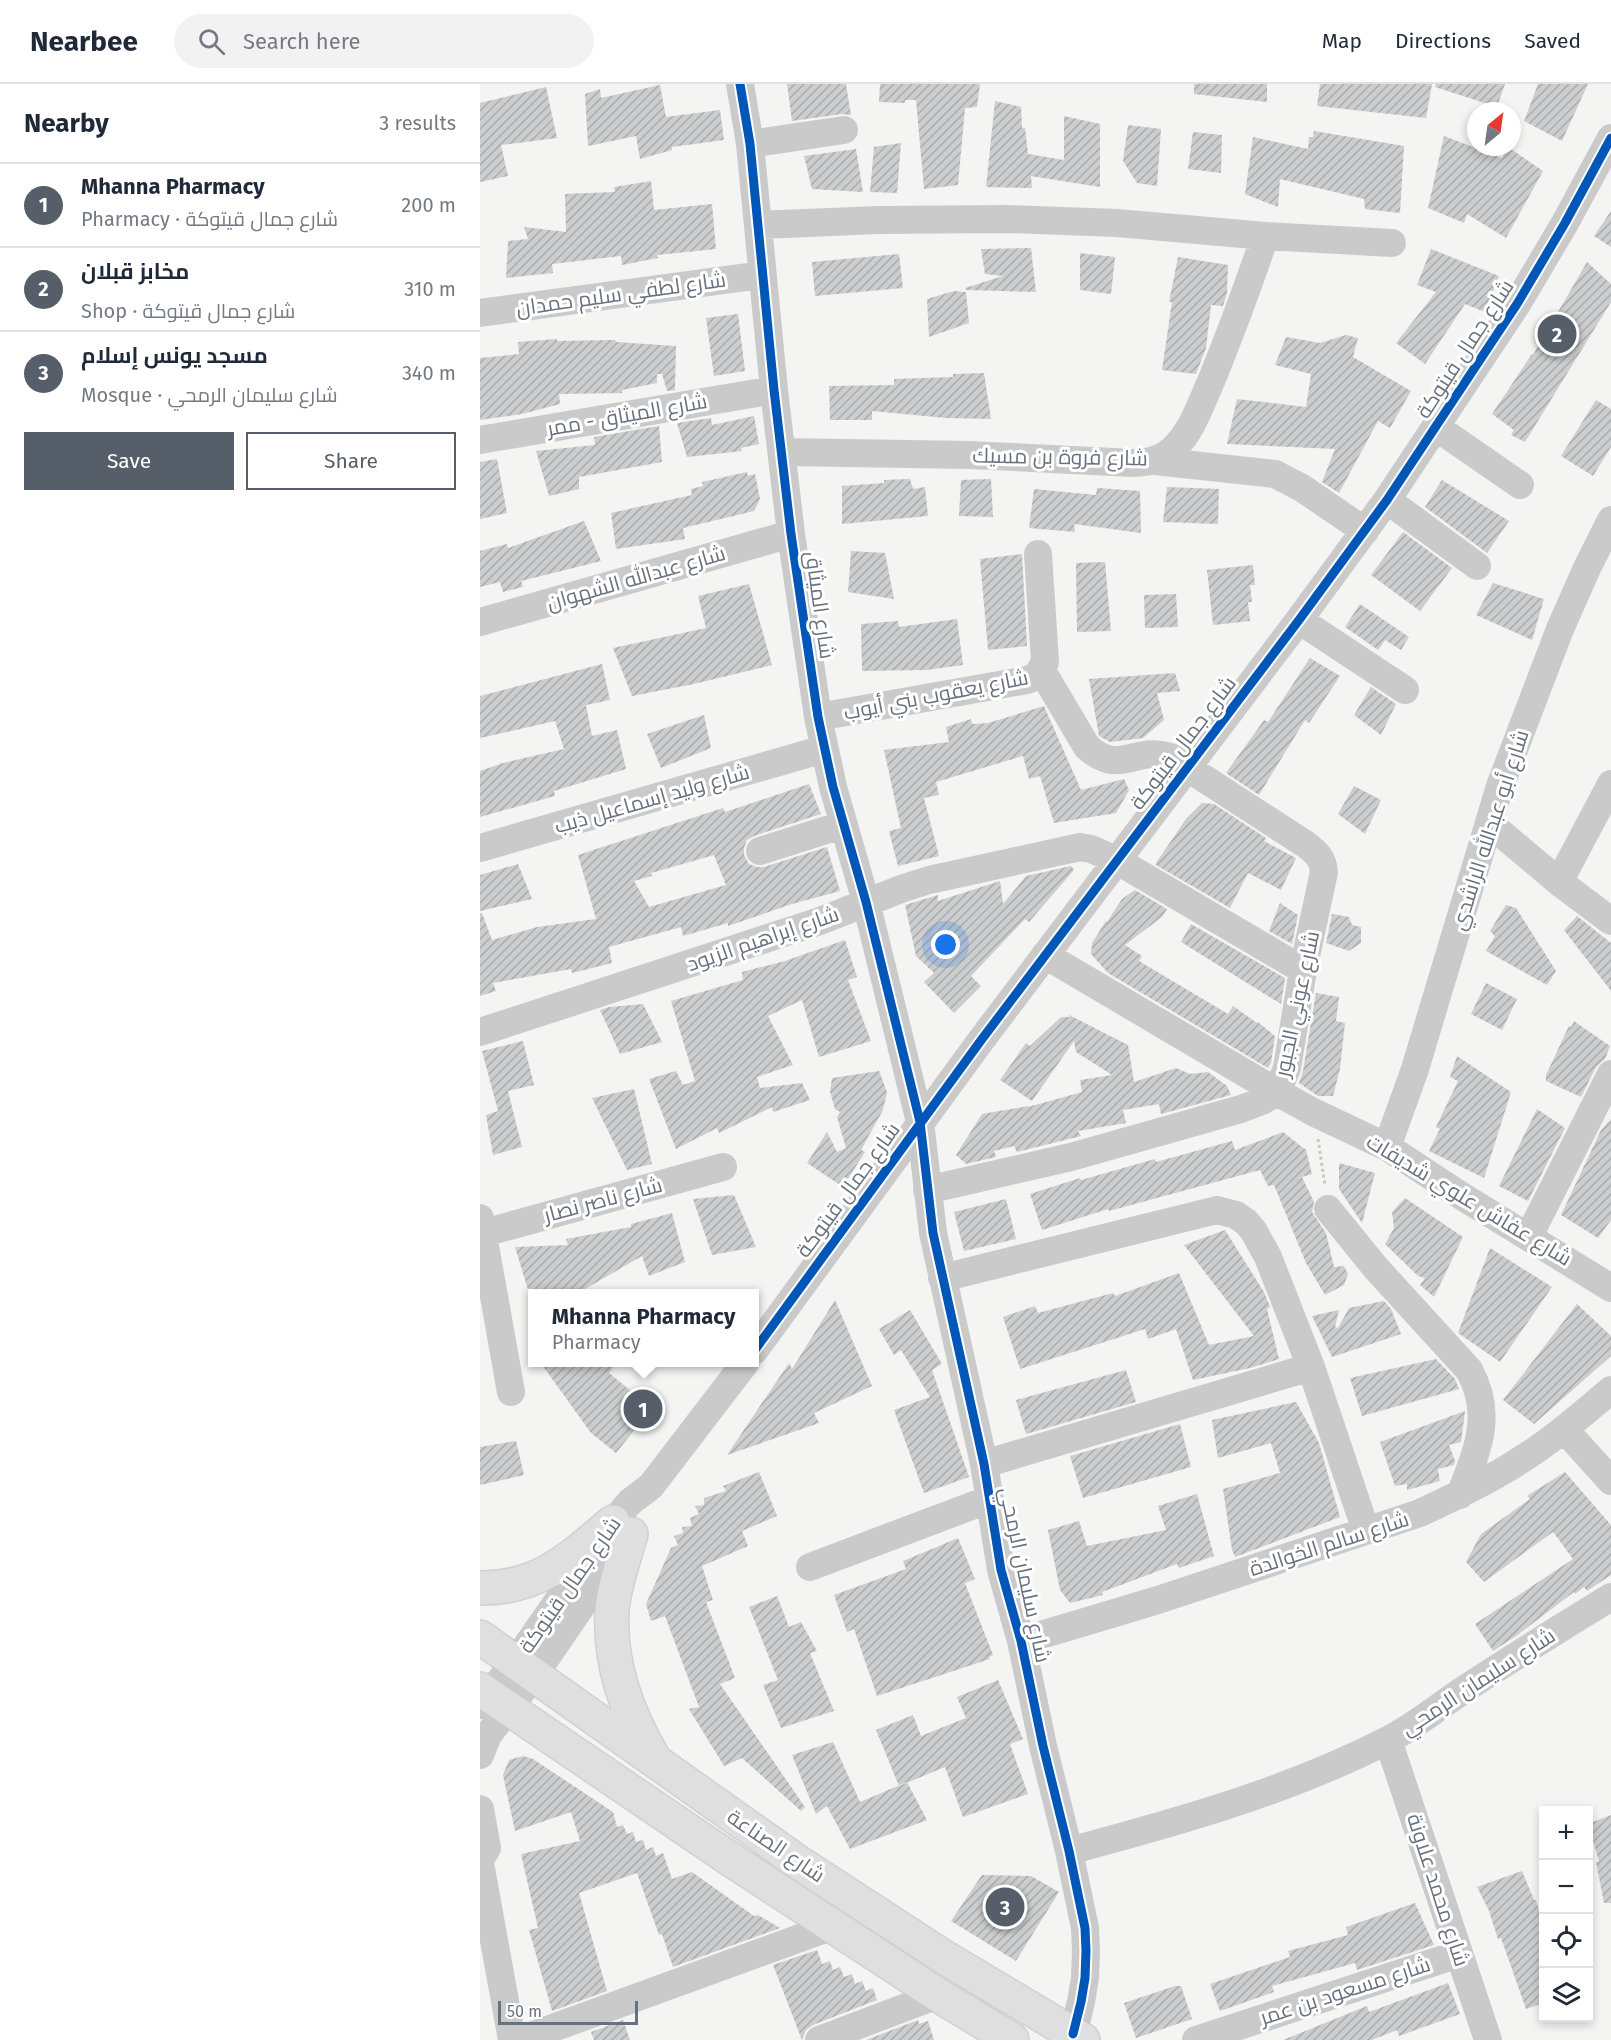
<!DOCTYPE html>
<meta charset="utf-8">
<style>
:root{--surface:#fff;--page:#f2f2f3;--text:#1f2937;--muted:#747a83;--line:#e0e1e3;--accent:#565f69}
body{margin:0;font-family:"Fira Sans",Cairo,sans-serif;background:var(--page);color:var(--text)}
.controls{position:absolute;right:18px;bottom:18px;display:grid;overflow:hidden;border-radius:0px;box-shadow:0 3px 9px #0003}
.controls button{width:54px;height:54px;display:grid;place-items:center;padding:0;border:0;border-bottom:2px solid var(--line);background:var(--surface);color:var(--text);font:30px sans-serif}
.compass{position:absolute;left:987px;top:18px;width:54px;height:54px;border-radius:50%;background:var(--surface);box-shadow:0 3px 9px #0003;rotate:29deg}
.scale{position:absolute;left:18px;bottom:15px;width:140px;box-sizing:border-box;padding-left:6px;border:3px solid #68727e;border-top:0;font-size:16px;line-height:21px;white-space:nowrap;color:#68727e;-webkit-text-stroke:4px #fff;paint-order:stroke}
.you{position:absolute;left:466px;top:861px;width:21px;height:21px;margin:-15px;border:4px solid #fff;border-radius:50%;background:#1a73e8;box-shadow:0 0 0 9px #1a73e833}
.badge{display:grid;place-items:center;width:39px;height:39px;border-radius:50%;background:var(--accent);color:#fff;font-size:20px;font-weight:700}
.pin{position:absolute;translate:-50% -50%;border:3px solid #fff;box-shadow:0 2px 6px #0006}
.popup{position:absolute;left:48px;top:1205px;width:231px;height:78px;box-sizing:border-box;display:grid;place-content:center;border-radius:0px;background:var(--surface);filter:drop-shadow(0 2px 4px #0005);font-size:20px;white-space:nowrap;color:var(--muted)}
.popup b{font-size:22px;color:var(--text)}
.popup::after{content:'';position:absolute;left:50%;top:100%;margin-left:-12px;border:12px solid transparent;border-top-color:var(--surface)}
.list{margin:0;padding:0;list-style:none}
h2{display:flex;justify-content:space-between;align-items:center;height:78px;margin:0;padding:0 24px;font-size:26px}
h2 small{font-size:20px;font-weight:400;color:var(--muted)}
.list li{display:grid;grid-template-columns:39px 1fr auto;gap:18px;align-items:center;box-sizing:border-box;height:84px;padding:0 24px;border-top:2px solid var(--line)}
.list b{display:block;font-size:22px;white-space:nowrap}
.list p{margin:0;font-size:20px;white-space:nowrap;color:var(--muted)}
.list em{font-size:20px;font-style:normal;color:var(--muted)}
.actions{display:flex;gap:12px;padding:18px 24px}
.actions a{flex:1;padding:14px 0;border:2px solid var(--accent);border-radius:0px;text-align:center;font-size:21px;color:var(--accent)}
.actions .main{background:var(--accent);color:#fff}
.icon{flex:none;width:33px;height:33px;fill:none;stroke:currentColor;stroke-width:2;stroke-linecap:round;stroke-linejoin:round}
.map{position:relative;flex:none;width:1131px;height:1956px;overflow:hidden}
header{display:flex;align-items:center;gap:36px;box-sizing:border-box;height:84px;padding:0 30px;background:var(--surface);border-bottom:2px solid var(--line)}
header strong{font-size:28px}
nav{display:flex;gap:33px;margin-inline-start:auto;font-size:21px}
.search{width:420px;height:54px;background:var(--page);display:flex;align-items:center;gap:15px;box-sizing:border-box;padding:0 21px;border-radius:33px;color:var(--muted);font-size:22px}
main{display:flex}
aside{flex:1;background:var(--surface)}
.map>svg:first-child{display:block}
</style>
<header>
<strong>Nearbee</strong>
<div class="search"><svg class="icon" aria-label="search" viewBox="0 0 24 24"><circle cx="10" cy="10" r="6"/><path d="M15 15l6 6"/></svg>Search here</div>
<nav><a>Map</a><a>Directions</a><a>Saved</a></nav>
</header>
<main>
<aside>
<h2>Nearby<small>3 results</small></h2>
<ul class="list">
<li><span class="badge">1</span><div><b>Mhanna Pharmacy</b><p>Pharmacy · شارع جمال قيتوكة</p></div><em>200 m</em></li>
<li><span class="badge">2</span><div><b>مخابز قبلان</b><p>Shop · شارع جمال قيتوكة</p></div><em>310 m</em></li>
<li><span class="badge">3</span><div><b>مسجد يونس إسلام</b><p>Mosque · شارع سليمان الرمحي</p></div><em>340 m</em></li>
</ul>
<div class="actions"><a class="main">Save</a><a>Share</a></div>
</aside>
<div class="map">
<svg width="1131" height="1956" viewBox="0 0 1131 1956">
<defs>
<pattern id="building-hatch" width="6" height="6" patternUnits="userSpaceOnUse" patternTransform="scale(1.5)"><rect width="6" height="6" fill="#cccdce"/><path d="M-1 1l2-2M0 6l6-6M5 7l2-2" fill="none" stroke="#a9abac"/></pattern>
</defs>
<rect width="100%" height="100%" fill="#f4f4f3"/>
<path fill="url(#building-hatch)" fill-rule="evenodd" d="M307,0h59l5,31 -9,-1 -50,7z
M400,0h100l-3,23 -12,1 -7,77 -34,4 -8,-89h-11v3l-26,-1z
M714,0h73v18l-73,-8z
M840,0h112l-6,34 -109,-12z
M956,0h69l-8,23 -62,-20z
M1058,0h50l-26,57 -38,-20z
M180,1l6,32 54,-7 4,30 -52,7v3l-32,9 -4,-23 -48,10 -3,-52 15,-5 1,9z
M66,3l11,51 -56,7 7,31 -28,6v-79z
M515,17l26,6 1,21h3l3,26 36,6v-44l36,8v63l-69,-11 1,12 -46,-1z
M648,41l33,4 -4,57 -20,-3 -14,-22z
M834,47l90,15 -4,67 -35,-4 -1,-10 -84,-20 -2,28 -33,-13 8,-57 55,12 1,-12h4z
M713,48l29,3 -1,38 -33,-4z
M964,52l58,22 6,-11 35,24 -37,67 -39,-24 -3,9 -36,-15z
M421,59l-4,50 -27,-1 4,-45z
M376,65l7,43 -51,-3 -8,-33z
M171,97l3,29 58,-6 4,45 -59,6 1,3 -36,7 -1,-9 -69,8 1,9 -47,5 2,-37 20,-2 -4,-12 42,5 -1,-38 50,-2 -1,-5z
M1131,127v36l-17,-11z
M551,164l5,44 -70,-2 -1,-2 38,-12 -18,-2 -4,-25z
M951,165l68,27 -14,36 -20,-8 -40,60 -29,-21 40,-51 -19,-7z
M600,169l35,4 -4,37 -31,-4z
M419,170l4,34 -88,8 -3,-34z
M698,173l50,8 -1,28 -4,13 -12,-1 -5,43 -10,26 -34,-4 10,-68h-3z
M1107,178l24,22v18l-86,140 -14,-7 3,-5 -22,-16 40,-60 1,1z
M474,207l12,1 3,31 -40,14 -2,-38z
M258,230l7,57 -31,5 -8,-58z
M866,251l12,3 -5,19 58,34 -21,37 -12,-7 -39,72 -17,-11 13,-33 -108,-5 10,-45 69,8 5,-33 -36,-9 11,-28 34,6z
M77,255v2l58,-1 1,2 60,4 -1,44 -8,1 -5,-17h-5v9l-35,7v3l-63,1 1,10 -38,10 -42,6v-62l39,-4 -1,-12z
M504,289l7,46 -45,-1 -74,-7v9h-42l-1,-34 65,-1v-6l59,-2v-3z
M1116,316l15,9v38l-18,29 -32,-20z
M274,332l5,28 -18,4 1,3 -55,6 -10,-34 34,-5 1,7z
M179,342l3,36 -83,15v12l-30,7 -13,-45 59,-6 -1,-8z
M17,375l10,54 -27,6v-57z
M267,388l1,4 7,-2 5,25 -6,12 -71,17 2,11 -69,10 -5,-36 81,-18 -1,-6 12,-3 -1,-4z
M430,395l3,10 12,-2 3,29 -86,8v-38l42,-3v-3z
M511,395l2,38 -34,-1 2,-36z
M962,396l67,41 -22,32 -62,-46z
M687,403l52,2 -1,35 -55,-2z
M617,404l43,3 1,42 -67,-9 1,8 -46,-4 5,-39 62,6z
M104,437l17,40 -80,20 2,6 -20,5 -3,-10 -20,5v-36l27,-7 1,4z
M923,448l49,36 -32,43 -49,-36z
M371,467l34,2 9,46 -46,-7z
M542,470l5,92 -39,4 -8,-91z
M625,478l6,69 -34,1 -1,-69z
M773,481l2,20h-5l2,17h-4l2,19 -37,4 -6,-55z
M1013,499l51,16 -12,41 -56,-25z
M269,500l23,81 -78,19 -62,12 -19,-48 93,-20 -8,-32z
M696,510l2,33 -33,1 -1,-33z
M880,520l49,33 -8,13 -16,-10 -7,10 -33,-23z
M477,535l6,46 -37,5 -64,1 -1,-47 37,-3 1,6z
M830,574l30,18 -31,47 -4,-3 -46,75 -33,-22 38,-53 4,2z
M122,580l8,36 -24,5 6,31 25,-6 9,39 -72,22 1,5 -75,21v-46l23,-8 61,-14 -9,-28 -75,17v-42z
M695,589l5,18 -23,2 7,27 -21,18 -33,4 -11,-6 -10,-57z
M891,603l25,17 -15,31 -27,-20z
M564,622l37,84 43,-11 5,11 -13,23 -62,10 -14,-47 -11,3 -6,-23 -87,26 3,13 -15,3 15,58 -41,10 -9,-35 12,-3 -17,-78 65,-8 -3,-15 25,-8 1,5 16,-1z
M224,631l7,33 -50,20 -14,-34z
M329,700l12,30 -67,22 -7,4 -3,8v7l5,9 8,3h7l63,-20 13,44 -48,13 -64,22v-3l-45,13 -2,-9 -72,20 3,16 -40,10 -1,-4 -78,14 3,8 -16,5v-83h2l10,27 45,-13 59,-8 -18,-64 145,-47 2,4zM234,771l12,30 -77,22 -15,-26 18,-5 -1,-3z
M874,702l27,14 -16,34 -27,-20z
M722,719l12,1 52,34 -2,3 32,17 -15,32 -33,-17 -18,35 -74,-43v-2l30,-44z
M38,780l14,35 -52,12v-36z
M591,782l3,4 -45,52 -4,-3 -54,57 10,10 -27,27 -30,-31 10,-9 -18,-17 -11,-51 33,-10v6l62,-20 3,23 23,-28z
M655,806l32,19 -5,8 -37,28 17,11 -3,5 89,53 5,-8 24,17 1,-1 17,14 -4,27 -3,5 -160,-95 -17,-19 1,-11 14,-22 1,1 15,-23z
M800,819l18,12 -6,29 -23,-13z
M1026,821l10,3 40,63 -9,14 -61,-34 9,-15 -5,-5z
M852,830l17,3 3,8 9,2v16l-12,8 -23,-8z
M1097,832l34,27v48l-47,-61z
M711,840l94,54 -4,26 -100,-62z
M365,856l12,37 -9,3 23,61 -52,16 -17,-57 -34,16 25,49 -36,12 3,11 42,-5 8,17 -37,12 -1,-5 -53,26 -2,-5 -41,21 -27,-70 27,-8 7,14 12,-4 -24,-80 72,-21 -1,-8 43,-11z
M1006,899l31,16 -15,31 -31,-16z
M836,909l23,4 -3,24 9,2 -5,46 -7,27h-15l-19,-13 4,-12z
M163,920l19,38 -42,12 -20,-44 9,-3z
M589,931l59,30 6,37 42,-14 14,6 18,-2 19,14 4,9 -70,19 -2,-10 -36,6 3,13 -48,8 3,5 -64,16 -3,-6 -20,5 2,6 -30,7 -10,-9 26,-41 47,-8 -1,1 54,-15 -2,-12 32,-5 -36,-23 -2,-11 -42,60 -32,-21 26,-37 4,3 31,-29h9z
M1094,937l36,25 -5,13 -9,8 -15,30 -35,-16v-6l23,-49 2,1z
M43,957l11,44 -26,6 14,56 -29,8 -7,-40 12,-4 -16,-60z
M977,972l54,36 -27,86 -55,-27 11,-22 -4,-2 22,-46 -8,-4z
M399,987l8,21 -4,18 -22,40 4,2 -22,35 -36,-24 20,-31 10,20 9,-4 -9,-31 3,-5 -5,-3 -5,-17 2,-14z
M154,1005l18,75 -25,6 -35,-72z
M1057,1025l28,19 -37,73 -29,-15z
M1131,1035v101l-13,18 -37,-23 40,-85z
M803,1048l23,18 6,24 -10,3 12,25 -2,10 14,21 8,34 10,-1 4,8 -4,11 -19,10 -19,-32 -32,-78 -6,1 -8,-16 -151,41 -1,-2 -66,21 -12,-36 50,-16 1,2 74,-21 1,3 76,-21 3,9z
M859,1079l36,10 -13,50 -23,-34z
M254,1111l22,52 -44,8 -19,-56z
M925,1114l58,39 -29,60 -14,-12 5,-7 -7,-2 -33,-32 9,-16 -2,-16z
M526,1115l10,40 -52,12 -10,-39z
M192,1129l13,49 -36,14 -7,-20 -64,37h-49l-14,-46 53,-2 -2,-6 65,-12v-3z
M745,1146l39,62 6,15 -3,2 12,50 -29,9 -57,12 -17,-51 -28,10 -3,-10 -125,40 -17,-52 32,-11 3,7 75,-20 2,3 64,-23 30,72 45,-9 -70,-91z
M1010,1164l62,39 -52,75 -42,-29z
M355,1216l37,86 -58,27 5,10 -92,32 62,-92 3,6z
M904,1217l7,8 10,25 -69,23 -20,-41 27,-6 -4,17 3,1 11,-20z
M1097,1220l34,32v20l-77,68 -31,-24z
M430,1226l32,54 -10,6 37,107 -45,16 -30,-83 36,-13 -29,-47 -7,5 -15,-26z
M956,1275l19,20 4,10 -97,27 -12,-38z
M60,1278h77l-8,11 43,35 -36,45 -25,-20z
M646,1286l10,32 -110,32 -10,-34z
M816,1318l23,41 21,74 -105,40 -3,-7 -9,-61 57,-16 -9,-30 -53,15 -6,-38z
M985,1327l-4,31 -12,3 6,16 -1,4 -16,4 2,12 -33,9v-6l-12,2 -15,-44z
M700,1340l11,43 -108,31 -13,-42z
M36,1357l8,34 -44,10v-38z
M279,1388l18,44 -35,15 6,15 -46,20 11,34 -7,2 29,76 -15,6 85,123 -4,4 -59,-53 -18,8 -35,-57 10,-2 -34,-91 -14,5 -5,-17 25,-56 7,-3 -4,-9 9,-3 -1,-6 10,-1 -2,-8 9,-4 -4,-8 9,-1v-7l22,-7 -3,-5z
M1085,1388l46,53v50l-24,16 -3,-4 -9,7 -1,-2 -58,44 -23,15 -18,-27 98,-65 -20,-27 -69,50 -18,-20 15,-28 49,-35 -3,-3z
M717,1410l17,62 -35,12 -2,-4 -75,28 1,3 -33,8 -10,-13 -12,-60 31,-9 8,25 79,-16 -8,-24z
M478,1454l17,41 -10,4 28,72 -4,2 1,2 -113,37 -23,-67 -7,3 -13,-37 72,-26 -3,-8z
M297,1512l12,31 12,-5 16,29 -7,2 24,58 -53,17 -18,-43 15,-5 -29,-73z
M518,1596l25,59 -13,5 18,50 -65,23 -18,-50 -46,19 -23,-56 37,-15 8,21 45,-18 -9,-21z
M353,1658l27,60 47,-20 20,38 -77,29 -23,-43 -11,8 -24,-59z
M43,1672l10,3 80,53 4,15 6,-2 4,9 6,-2 3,10 7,-2 3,10 7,-3 3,9 7,-3 9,26 20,-7 62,44 4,-1 22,13 -107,39 -11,-33 -3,1 -22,-62 -58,20 28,98 -55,20 -23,-81 9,-2 -17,-74 59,-13 -9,-29 -56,19 -12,-56 6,-15z
M1131,1731v88h-7l-8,-41 3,-1 -11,-37z
M1042,1787l12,29h2l8,28v75l-18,6 -25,-71 -3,1 -9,-28 -12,-24z
M502,1791l49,1 28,16 -43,69 -65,-40z
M935,1819l19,42 -77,25 -2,-7 -83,23 2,6 -54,19 -10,-27 80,-27 -2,-6 60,-16 -2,-8z
M337,1866l5,14 8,-3 3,9 7,-3 4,10 8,-3 3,10 7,-3 4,10 7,-3 4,12 -64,25 -7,5 -4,10 -29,-75z
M968,1899l12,31 -61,22 -2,-6 -25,10h-89l84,-34 2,6z
M695,1902h6l11,33 -56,19 -12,-35z
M143,1936l7,20h-36l-3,-8z
M438,1936l1,4 9,-3 6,19h-68z"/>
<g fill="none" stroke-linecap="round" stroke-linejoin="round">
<g stroke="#d1d1d1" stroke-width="36">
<path id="major" d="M151,1450c-7,25 -17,51 -19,77 -3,53 15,101 41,146
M0,1504c58,1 91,-30 133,-66
M0,1553l315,223 149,97 139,83
M0,1605l250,170 208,136 74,45"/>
</g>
<path stroke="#c7c7c8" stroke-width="3" stroke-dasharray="3 3" stroke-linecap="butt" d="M838,1055l7,47"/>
<path stroke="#cacacb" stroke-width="28" d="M260,0l10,60 24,246 17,144 27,183 15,70 33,115 54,220 13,111 51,231 17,106 20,71 22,105 26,105 16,77 1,23 -1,27 -4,24 -8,32
M270,60l94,-14
M279,141l119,-5 128,-1 111,4 148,13 127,7
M0,229l282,-38
M956,343l84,58
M0,356l294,-50
M302,368l188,3 163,8c15,-1 26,-2 38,-12 21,-18 30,-48 41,-72 19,-47 37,-95 53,-143
M675,377l120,13 27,14 63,43
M907,416l90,66
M819,536l106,70
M0,538l311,-88
M338,633l209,-37 10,-4 8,-14 -7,-108
M1009,739l70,59 52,39
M0,764l344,-99
M280,767l82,-26
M1079,798l52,-98
M565,871l232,137 36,20 74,35 73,48 151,93
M0,948l340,-111 81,-32 28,-9 151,-33 11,2 25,11 187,110
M907,1063l28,-78 85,-283 60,-157 27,-61 24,-48
M447,1106l144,-33 170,-48 21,-8 15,-9 10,-24 16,-98 21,-98c-1,-14 -8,-20 -19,-28l-134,-87c-37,-12 -50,20 -84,-10l-45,-76
M848,1125l47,58 94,103c25,45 8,81 -9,125
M0,1134l31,174
M4,1149l239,-66
M1049,1152l82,-162
M462,1194l275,-68 19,5 10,7 7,8 15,27 43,110 55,164
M274,1267l228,-312 317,-419 88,-120 130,-196 48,-81 46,-85
M1084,1345l47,52
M504,1380l327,-97
M330,1483l180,-68
M541,1557l137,-41 262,-87c34,-16 68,-32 99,-52 33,-20 62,-46 92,-71
M0,1621l36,-44 97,-139 17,-20 21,-16 95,-124
M908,1656l100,300
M0,1671l8,-20 47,-61 87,-127
M0,1725l7,39 -7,12
M589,1767c108,-29 217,-59 317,-110 28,-14 53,-35 79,-52 48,-32 97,-62 146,-92
M0,1779l32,177
M40,1956l313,-114
M339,1956l119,-45
M716,1956l263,-86"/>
<use href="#major" stroke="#dfdfdf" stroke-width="33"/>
<g stroke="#fff" stroke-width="13">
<path id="cycleway" d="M260,0l10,60 24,246 17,144 27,183 15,70 33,115 54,220 13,111 51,231 17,106 20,71 22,105 26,105 16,77 1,23 -1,27 -4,24 -8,32
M274,1267l228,-312 317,-419 88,-120 130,-196 48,-81 46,-85"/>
</g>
<use href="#cycleway" stroke="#0057b8" stroke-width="9"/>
</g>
<g text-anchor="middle" stroke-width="6" stroke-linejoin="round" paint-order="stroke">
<g font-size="21" fill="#68727e" stroke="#fff">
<text transform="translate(141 210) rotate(-8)" y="7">شارع لطفي سليم حمدان</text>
<text transform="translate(985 265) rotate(-57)" y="7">شارع جمال قيتوكة</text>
<text transform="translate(147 331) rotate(-10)" y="7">شارع الميثاق - ممر</text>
<text transform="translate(580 373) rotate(1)" y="7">شارع فروة بن مسيك</text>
<text transform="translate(156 494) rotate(-16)" y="7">شارع عبدالله الشهوان</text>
<text transform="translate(340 521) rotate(82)" y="7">شارع الميثاق</text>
<text transform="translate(456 611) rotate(-11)" y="7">شارع يعقوب بني أيوب</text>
<text transform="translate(703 659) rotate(-53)" y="7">شارع جمال قيتوكة</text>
<text transform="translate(172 715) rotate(-16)" y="7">شارع وليد إسماعيل ذيب</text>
<text transform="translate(1010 746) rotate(-72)" y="7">شارع أبو عبدالله الراشدي</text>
<text transform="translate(283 855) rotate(-19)" y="7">شارع إبراهيم الزيود</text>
<text transform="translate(817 920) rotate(-78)" y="7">شارع عوني الجبور</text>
<text transform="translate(368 1106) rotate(-54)" y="7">شارع جمال قيتوكة</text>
<text transform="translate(123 1116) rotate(-15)" y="7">شارع ناصر نصار</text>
<text transform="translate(989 1116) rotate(31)" y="7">شارع عفاش علوي شديفات</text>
<text transform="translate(849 1460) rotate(-18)" y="7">شارع سالم الخوالدة</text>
<text transform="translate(545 1491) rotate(78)" y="7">شارع سليمان الرمحي</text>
<text transform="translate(90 1501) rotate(-55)" y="7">شارع جمال قيتوكة</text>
<text transform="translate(998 1598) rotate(-33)" y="7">شارع سليمان الرمحي</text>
<text transform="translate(296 1762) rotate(34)" y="7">شارع الصناعة</text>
<text transform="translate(958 1806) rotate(72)" y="7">شارع محمد علاونة</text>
<text transform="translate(865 1907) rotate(-18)" y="7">شارع مسعود بن عمر</text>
</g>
</g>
</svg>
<div class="controls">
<button>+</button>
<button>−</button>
<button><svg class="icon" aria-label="locate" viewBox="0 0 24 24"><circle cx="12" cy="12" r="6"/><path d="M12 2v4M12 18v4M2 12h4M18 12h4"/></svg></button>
<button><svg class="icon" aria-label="layers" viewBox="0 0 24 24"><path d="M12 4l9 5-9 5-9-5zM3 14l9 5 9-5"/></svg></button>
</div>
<svg class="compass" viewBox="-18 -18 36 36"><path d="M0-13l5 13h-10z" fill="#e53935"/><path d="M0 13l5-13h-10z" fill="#747a83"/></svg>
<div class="scale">50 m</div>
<div class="you"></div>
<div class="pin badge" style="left:163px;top:1325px">1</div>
<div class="popup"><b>Mhanna Pharmacy</b>Pharmacy</div>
<div class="pin badge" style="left:1077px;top:250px">2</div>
<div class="pin badge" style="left:525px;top:1823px">3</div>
</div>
</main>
